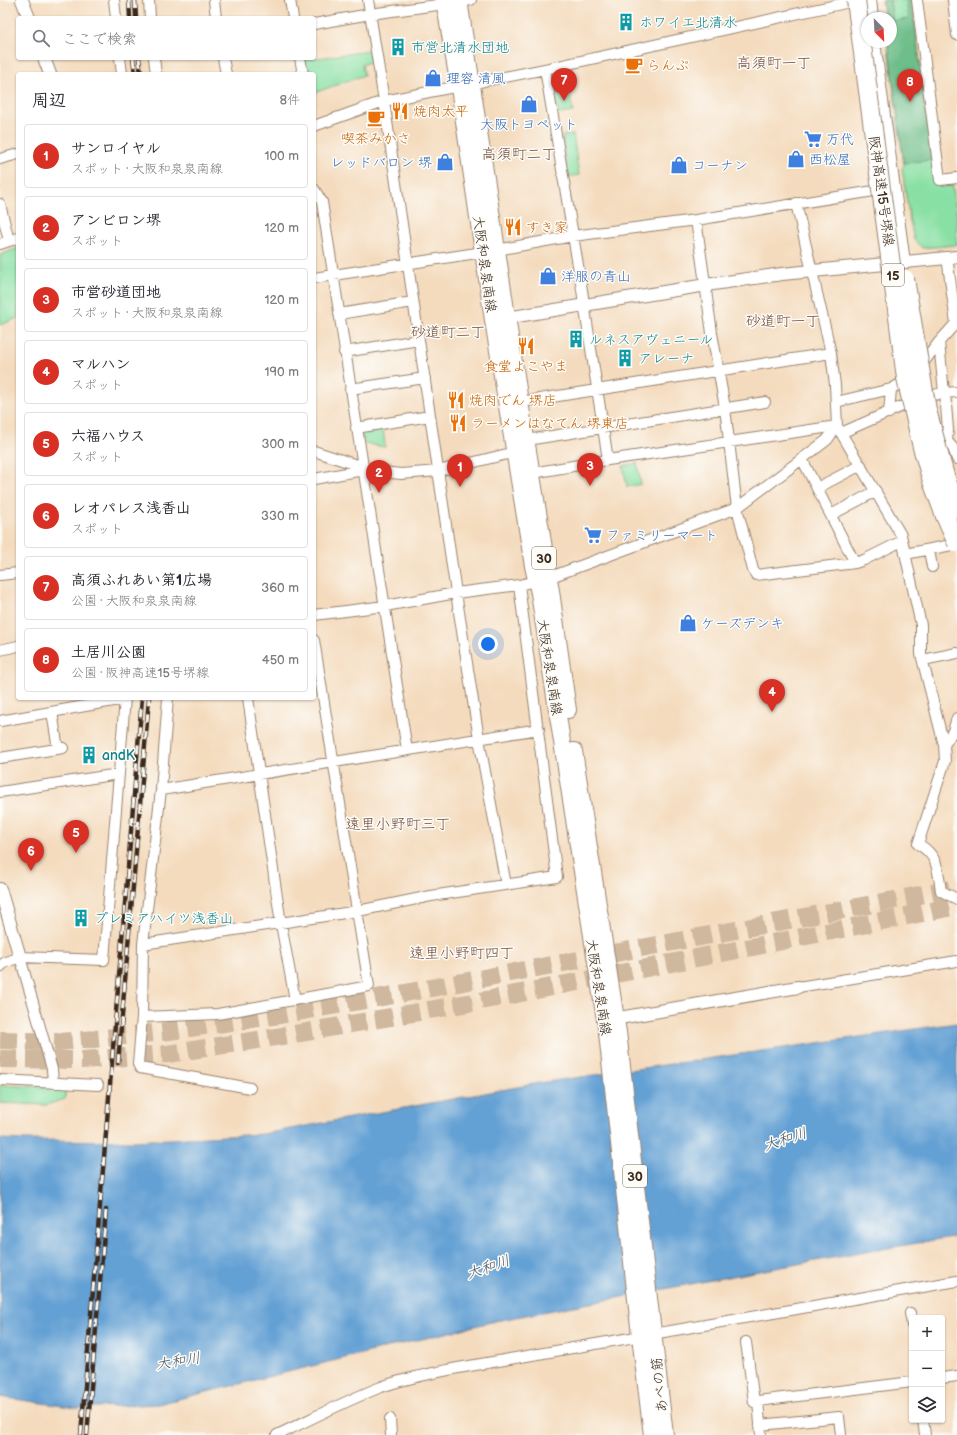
<!DOCTYPE html>
<html lang="ja">
<meta charset="utf-8">
<style>
:root{--surface:#fff;--page:#f2f2f3;--text:#2b2b33;--muted:#7c7c81;--line:#e1e1e2;--accent:#d93025}
body{margin:0;font-family:"Balsamiq Sans","Klee One",sans-serif;background:var(--page);color:var(--text)}
.controls{position:absolute;right:12px;bottom:12px;display:grid;overflow:hidden;border-radius:4px;box-shadow:0 1px 3px #0004}
.controls button{width:36px;height:36px;display:grid;place-items:center;padding:0;border:0;border-bottom:1px solid var(--line);background:var(--surface);color:var(--text);font:20px sans-serif}
.compass{position:absolute;left:861px;top:12px;width:36px;height:36px;border-radius:50%;background:var(--surface);box-shadow:0 1px 3px #0004;rotate:156deg}
.you{position:absolute;left:488px;top:644px;width:14px;height:14px;margin:-10px;border:3px solid #fff;border-radius:50%;background:#1a73e8;box-shadow:0 0 0 6px #1a73e833}
.badge{display:grid;place-items:center;width:26px;height:26px;border-radius:50%;background:var(--accent);color:#fff;font-size:13px;font-weight:700}
.pin{position:absolute;translate:-50% -33px;filter:drop-shadow(0 1px 2px #0008)}
.pin::after{content:'';position:absolute;top:21px;width:14px;height:12px;background:inherit;clip-path:polygon(0 0,100% 0,50% 100%)}
.list{margin:0;padding:0;list-style:none}
h2{display:flex;justify-content:space-between;align-items:center;height:52px;margin:0;padding:0 16px;font-size:17px}
h2 small{font-size:13px;font-weight:400;color:var(--muted)}
.list li{display:grid;grid-template-columns:26px 1fr auto;gap:12px;align-items:center;box-sizing:border-box;height:64px;margin:0 8px 8px;padding:0 8px;border:1px solid var(--line);border-radius:4px}
.list b{display:block;font-size:15px;white-space:nowrap}
.list p{margin:0;font-size:13px;white-space:nowrap;color:var(--muted)}
.list em{font-size:13px;font-style:normal;color:var(--muted)}
.icon{flex:none;width:22px;height:22px;fill:none;stroke:currentColor;stroke-width:2;stroke-linecap:round;stroke-linejoin:round}
.map{position:relative;flex:none;width:957px;height:1435px;overflow:hidden}
.search{position:absolute;background:var(--surface);box-shadow:0 1px 3px #0004;left:16px;top:16px;width:300px;height:44px;display:flex;align-items:center;gap:10px;box-sizing:border-box;padding:0 14px;border-radius:4px;color:var(--muted);font-size:15px}
.panel{position:absolute;background:var(--surface);box-shadow:0 1px 3px #0004;left:16px;top:72px;width:300px;height:628px;border-radius:4px}
.map>svg:first-child{display:block}
</style>
<div class="map">
<svg width="957" height="1435" viewBox="0 0 957 1435">
<rect width="100%" height="100%" fill="#fdfcf7"/>
<filter id="ink" filterUnits="userSpaceOnUse"><feTurbulence type="fractalNoise" baseFrequency=".025" numOctaves="2"/><feDisplacementMap in="SourceGraphic" scale="8" xChannelSelector="R" yChannelSelector="G"/><feConvolveMatrix kernelMatrix="1 2 1 2 8 2 1 2 1" color-interpolation-filters="sRGB"/></filter>
<filter id="wash" filterUnits="userSpaceOnUse"><feTurbulence type="fractalNoise" baseFrequency=".012" numOctaves="4" result="noise"/><feDisplacementMap in="SourceGraphic" scale="16" xChannelSelector="R" yChannelSelector="G"/><feGaussianBlur stdDeviation="0.9" result="paint"/><feColorMatrix in="noise" values="0 0 0 0 0 0 0 0 0 0 0 0 0 0 0 0 0 1.4 0 .05"/><feComposite in="paint" operator="in"/></filter>
<g filter="url(#wash)">
<rect width="100%" height="100%" fill="#f4dbbe"/>
<path fill="#89e0a4" stroke="#628561" d="M882,0h30l24,184 16,-2 5,34v29l-35,3 -8,-8 -3,-15 -1,-3 -8,-54 2,-2 -17,-124h4v-24h-7z
M369,51l2,10 -9,4 2,10 -50,18v-19h-8l-2,-14z
M566,70l7,42 -15,2 -6,-39 2,-3z
M573,134l6,41 -11,2 -6,-41z
M18,248v70l-18,7v-70z
M383,427l2,20 -22,-4 -2,-9 3,-4z
M637,463l4,21 -14,3 -4,-21z
M0,1085l66,3 -1,11 -19,6 -46,-2z"/>
<path fill="#6ebe8a" stroke="#547454" d="M883,0h7l3,21 16,-2 -3,-19h6l20,160 -28,3 -16,-121h3v-24h-6z"/>
<path fill="#64a0d4" stroke="#506579" d="M957,1023v213l-187,33 -275,52 -337,83 -81,4 -77,-11v-258l26,1 107,1 130,-7 276,-51z"/>
</g>
<g filter="url(#ink)">
<g fill="none" stroke-linecap="round" stroke-linejoin="round">
<path stroke="#cfb89e" stroke-width="18" stroke-dasharray="18 9" stroke-linecap="butt" d="M0,1040l59,2 47,-4 56,-6 118,-17 125,-22 552,-105
M0,1059l82,1 85,-6 128,-20 196,-35 466,-93"/>
<g stroke="#98826e" stroke-width="12">
<path id="minor" d="M114,0l2,18
M149,0l1,18
M214,0l2,18
M290,0l3,18
M368,0l16,101 72,492 23,146 27,146
M917,0l23,180 17,-2
M953,0l4,35
M459,3l12,-3
M314,24l56,-10 75,-10
M120,58l2,16
M154,58l2,16
M223,58l3,16
M300,58l3,16
M545,69l35,208 28,183
M314,126l70,-25 161,-32 314,-69
M0,159l18,-5
M314,189l8,13 85,548
M796,203l35,150 4,32 2,41 64,109 20,90v29l23,91
M0,204l9,37
M696,220l16,113 13,75 12,100 16,62 3,5 99,-12 9,-3 38,-19
M0,244l18,-6
M497,250l76,-14 123,-16 184,-30
M314,278l169,-26
M339,314l74,-12
M939,342l5,51 13,-1
M344,352l75,-12
M920,367l19,-25 17,-19 -9,-66
M350,389l75,-11
M945,393l3,37 -1,11 6,7 4,11
M520,402l311,-49
M836,402l55,-13 18,-10
M889,413l2,-24
M356,428l74,-12
M841,433l82,-36 21,-4
M527,440l238,-38
M314,451l43,14 6,5
M802,459l53,104
M532,473l76,-13 229,-34
M314,479l49,-9 38,4 37,-3 77,-19
M817,488l44,-23
M831,515l45,-24
M929,550l3,17
M905,554l52,-10
M0,575l18,-2
M314,615l71,-9 71,-13 63,-8 29,-7 189,-70 90,-68 10,-14
M0,650l18,-4
M923,660l34,-7
M168,698l-7,92 -18,154 -1,73 -4,47 2,4 110,20
M248,698l33,226 14,76
M52,712l6,37
M957,718l-4,13 -9,14 1,16 -27,83c20,11 20,26 23,47l16,8
M0,721l125,-22
M0,758l63,-10
M161,790l378,-61
M0,792l119,-18
M143,944l215,-33 73,-15 126,-19 -38,-292
M20,957l32,112 1,14
M0,967l4,-4 16,-6 84,3 21,-262
M798,987l159,-26
M142,1017l76,-3 151,-28 -55,-346
M0,1080l98,5
M910,1313l2,12
M746,1342l8,60 4,-1 3,34
M942,1378l15,-2
M758,1401l154,-19
M390,1419l1,16
M923,1420l2,15
M760,1425l79,-8 2,18
M277,1435c34,-16 68,-34 104,-48 25,-9 52,-14 77,-19l499,-87"/>
</g>
<g stroke="#98826e" stroke-width="14">
<path id="tertiary" d="M22,0l7,18
M874,42l30,220
M44,58l6,16
M500,319l206,-34 76,-11 175,-17
M0,889l20,68
M625,1017l173,-30"/>
</g>
<g stroke="#98826e" stroke-width="18">
<path id="primary" d="M444,0l15,87 34,233 40,246 6,27 68,440 33,303 12,99
M459,0l61,402 31,189 17,119
M574,751l44,281 47,403"/>
</g>
<g stroke="#98826e" stroke-width="20">
<path id="motorway" d="M867,0l2,18"/>
</g>
<use href="#minor" stroke="#fff" stroke-width="10"/>
<use href="#tertiary" stroke="#fff" stroke-width="12"/>
<use href="#primary" stroke="#fff" stroke-width="16"/>
<use href="#motorway" stroke="#fff" stroke-width="18"/>
<g stroke="#3b2a1e" stroke-width="4.5">
<path id="rail" d="M129,0l1,18
M135,0l1,18
M133,58l2,16
M139,58l2,16
M118,1063l31,-365
M81,1435l61,-737
M87,1435l19,-225"/>
</g>
<use href="#rail" stroke="#fdfcf7" stroke-width="3" stroke-dasharray="9" stroke-linecap="butt"/>
<g stroke="#98826e" stroke-width="20" stroke-linecap="butt">
<path id="motorway-bridge" d="M856,0l50,378 16,69 10,34 13,35 12,27
M905,279l22,131 18,66 12,32"/>
</g>
<use href="#motorway-bridge" stroke="#fff" stroke-width="18"/>
</g>
</g>
<defs>
<g id="building-bare" transform="scale(1.38)"><path d="M-4-6H4V6H1V3H-1V6H-4ZM-2.5-4.3h1.7v1.8h-1.7ZM.8-4.3h1.7v1.8H.8ZM-2.5-1h1.7V.8h-1.7ZM.8-1h1.7V.8H.8Z" fill="#0f9aa8" stroke="#fdfcf7" stroke-width="2.5" paint-order="stroke"/></g>
<g id="cafe-bare" transform="scale(1.38)"><path d="M-5.5-4.5H6V0H3Q3 3.5 0 3.5H-2.5Q-5.5 3.5-5.5 0ZM3-3.2v2h1.7v-2ZM-6 4.5H4V6H-6Z" fill="#e8710a" stroke="#fdfcf7" stroke-width="2.5" paint-order="stroke"/></g>
<g id="shop-bare" transform="scale(1.38)"><path d="M-5-2.5h2.3a2.7 3.5 0 0 1 5.4 0H5L5.5 6h-11ZM-1.5-2.5h3a1.5 2.3 0 0 0-3 0Z" fill="#3f7fe0" stroke="#fdfcf7" stroke-width="2.5" paint-order="stroke"/></g>
<g id="restaurant-bare" transform="scale(1.38)"><path d="M-5-6h1v4h1v-4h1v4h1v-4h1v5L-1.5 .5V6h-2V.5L-5-1ZM5-6V6H3V1.5H1.5Q1.5-4 5-6Z" fill="#e8710a" stroke="#fdfcf7" stroke-width="2.5" paint-order="stroke"/></g>
<g id="supermarket-bare" transform="scale(1.38)"><path d="M-6-5.5h2.5l.6 2H6L4.5 2H-2.5L-4.4-4H-6ZM-1.5 3.2a1.3 1.3 0 1 0 .1 0ZM3 3.2a1.3 1.3 0 1 0 .1 0Z" fill="#3f7fe0" stroke="#fdfcf7" stroke-width="2.5" paint-order="stroke"/></g>
</defs>
<g fill-rule="evenodd">
<use href="#building-bare" x="626" y="22"/>
<use href="#building-bare" x="398" y="47"/>
<use href="#cafe-bare" x="634" y="65"/>
<use href="#shop-bare" x="433" y="78"/>
<use href="#shop-bare" x="529" y="104"/>
<use href="#restaurant-bare" x="400" y="111"/>
<use href="#cafe-bare" x="376" y="118"/>
<use href="#supermarket-bare" x="813" y="139"/>
<use href="#shop-bare" x="796" y="159"/>
<use href="#shop-bare" x="445" y="162"/>
<use href="#shop-bare" x="679" y="165"/>
<use href="#restaurant-bare" x="513" y="227"/>
<use href="#shop-bare" x="548" y="276"/>
<use href="#building-bare" x="576" y="339"/>
<use href="#restaurant-bare" x="526" y="346"/>
<use href="#building-bare" x="625" y="358"/>
<use href="#restaurant-bare" x="456" y="400"/>
<use href="#restaurant-bare" x="458" y="423"/>
<use href="#supermarket-bare" x="593" y="535"/>
<use href="#shop-bare" x="688" y="623"/>
<use href="#building-bare" x="89" y="755"/>
<use href="#building-bare" x="81" y="918"/>
</g>
<g text-anchor="middle" stroke-width="3" stroke-linejoin="round" paint-order="stroke">
<g fill="#fdfcf7" stroke="#75695f" stroke-width="1">
<rect x="882" y="264" width="22" height="22" rx="3"/>
<rect x="532" y="547" width="24" height="22" rx="3"/>
<rect x="623" y="1165" width="24" height="22" rx="3"/>
</g>
<g font-size="13" font-weight="bold" fill="#3b2a1e">
<text x="893" y="280">15</text>
<text x="544" y="563">30</text>
<text x="635" y="1181">30</text>
</g>
<g font-size="14" fill="#0d838f" stroke="#fdfcf7" text-anchor="start">
<text x="639" y="27">ホワイエ北清水</text>
<text x="411" y="52">市営北清水団地</text>
<text x="589" y="344">ルネスアヴェニール</text>
<text x="638" y="363">アレーナ</text>
<text x="102" y="760">andK</text>
<text x="94" y="923">プレミアハイツ浅香山</text>
</g>
<g font-size="14" fill="#c56008" stroke="#fdfcf7" text-anchor="start">
<text x="647" y="70">らんぷ</text>
<text x="413" y="116">焼肉太平</text>
<text x="376" y="143" text-anchor="middle">喫茶みかさ</text>
<text x="526" y="232">すき家</text>
<text x="526" y="371" text-anchor="middle">食堂よこやま</text>
<text x="469" y="405">焼肉でん 堺店</text>
<text x="471" y="428">ラーメンはなてん 堺東店</text>
</g>
<g font-size="14" fill="#366cbe" stroke="#fdfcf7" text-anchor="start">
<text x="446" y="83">理容 清風</text>
<text x="529" y="129" text-anchor="middle">大阪トヨペット</text>
<text x="826" y="144">万代</text>
<text x="809" y="164">西松屋</text>
<text x="432" y="167" text-anchor="end">レッドバロン 堺</text>
<text x="692" y="170">コーナン</text>
<text x="561" y="281">洋服の青山</text>
<text x="606" y="540">ファミリーマート</text>
<text x="701" y="628">ケーズデンキ</text>
</g>
<g font-size="14" fill="#3b2a1e" stroke="#fdfcf7">
<text transform="translate(882 191) rotate(82)" y="5">阪神高速15号堺線</text>
<text transform="translate(485 264) rotate(82)" y="5">大阪和泉泉南線</text>
<text transform="translate(550 667) rotate(81)" y="5">大阪和泉泉南線</text>
<text transform="translate(599 987) rotate(81)" y="5">大阪和泉泉南線</text>
<text transform="translate(659 1385) rotate(-96)" y="5">あべの筋</text>
</g>
<g font-size="15" fill="#764e3e" stroke="#fdfcf7">
<text x="774" y="68">高須町一丁</text>
<text x="519" y="159">高須町二丁</text>
<text x="783" y="326">砂道町一丁</text>
<text x="448" y="337">砂道町二丁</text>
<text x="398" y="829">遠里小野町三丁</text>
<text x="462" y="958">遠里小野町四丁</text>
</g>
<g font-size="15" font-style="italic" fill="#4b5967" stroke="#fdfcf7">
<text transform="translate(785 1139) rotate(-18)" y="5">大和川</text>
<text transform="translate(488 1267) rotate(-19)" y="5">大和川</text>
<text transform="translate(178 1361) rotate(-9)" y="5">大和川</text>
</g>
</g>
</svg>
<div class="controls">
<button>+</button>
<button>−</button>
<button><svg class="icon" aria-label="layers" viewBox="0 0 24 24"><path d="M12 4l9 5-9 5-9-5zM3 14l9 5 9-5"/></svg></button>
</div>
<svg class="compass" viewBox="-18 -18 36 36"><path d="M0-13l5 13h-10z" fill="#e53935"/><path d="M0 13l5-13h-10z" fill="#7c7c81"/></svg>
<div class="you"></div>
<div class="pin badge" style="left:460px;top:487px">1</div>
<div class="pin badge" style="left:379px;top:493px">2</div>
<div class="pin badge" style="left:590px;top:486px">3</div>
<div class="pin badge" style="left:772px;top:712px">4</div>
<div class="pin badge" style="left:76px;top:853px">5</div>
<div class="pin badge" style="left:31px;top:871px">6</div>
<div class="pin badge" style="left:564px;top:101px">7</div>
<div class="pin badge" style="left:910px;top:102px">8</div>
<div class="search"><svg class="icon" aria-label="search" viewBox="0 0 24 24"><circle cx="10" cy="10" r="6"/><path d="M15 15l6 6"/></svg>ここで検索</div>
<section class="panel">
<h2>周辺<small>8件</small></h2>
<ul class="list">
<li><span class="badge">1</span><div><b>サンロイヤル</b><p>スポット · 大阪和泉泉南線</p></div><em>100 m</em></li>
<li><span class="badge">2</span><div><b>アンビロン堺</b><p>スポット</p></div><em>120 m</em></li>
<li><span class="badge">3</span><div><b>市営砂道団地</b><p>スポット · 大阪和泉泉南線</p></div><em>120 m</em></li>
<li><span class="badge">4</span><div><b>マルハン</b><p>スポット</p></div><em>190 m</em></li>
<li><span class="badge">5</span><div><b>六福ハウス</b><p>スポット</p></div><em>300 m</em></li>
<li><span class="badge">6</span><div><b>レオパレス浅香山</b><p>スポット</p></div><em>330 m</em></li>
<li><span class="badge">7</span><div><b>高須ふれあい第1広場</b><p>公園 · 大阪和泉泉南線</p></div><em>360 m</em></li>
<li><span class="badge">8</span><div><b>土居川公園</b><p>公園 · 阪神高速15号堺線</p></div><em>450 m</em></li>
</ul>
</section>
</div>
